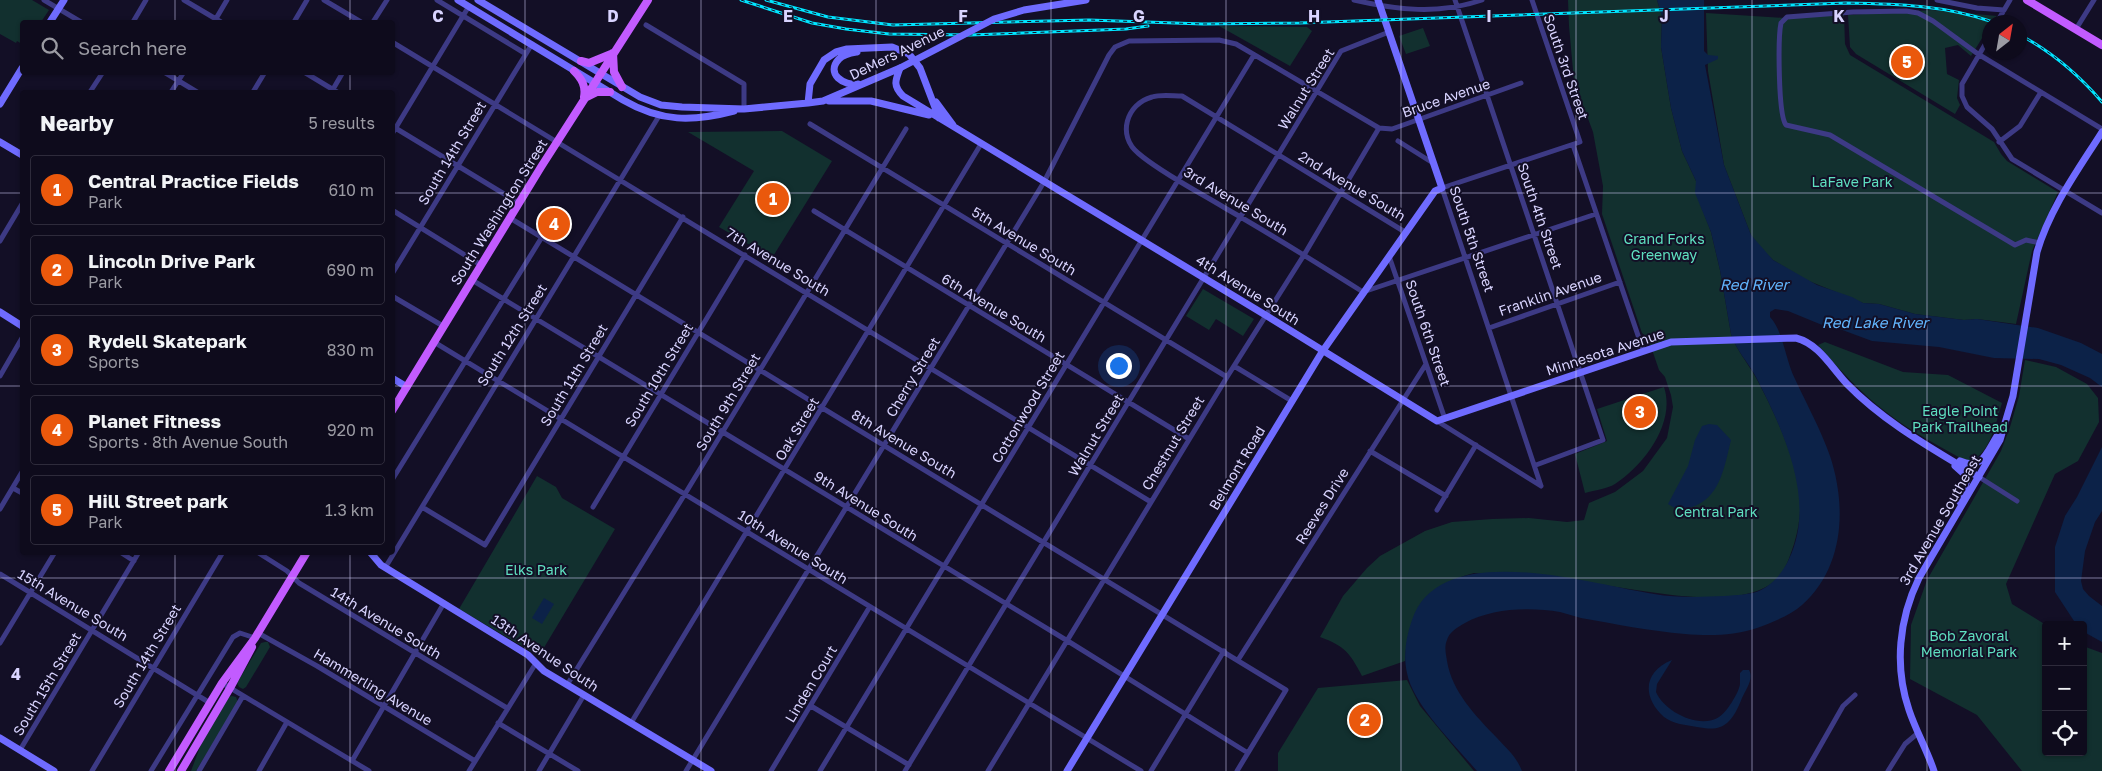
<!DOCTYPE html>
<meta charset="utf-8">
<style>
:root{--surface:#0e0b1c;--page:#171425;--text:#f1f3f6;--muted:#9b9ba3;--line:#2e2b3b;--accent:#ea580c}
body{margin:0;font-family:"Golos Text",sans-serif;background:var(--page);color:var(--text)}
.controls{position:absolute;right:15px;bottom:15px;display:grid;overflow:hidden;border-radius:5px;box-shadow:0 1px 4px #0004}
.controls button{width:45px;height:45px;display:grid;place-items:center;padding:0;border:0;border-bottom:1px solid var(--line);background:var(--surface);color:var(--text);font:25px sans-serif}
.compass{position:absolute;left:1982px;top:15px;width:45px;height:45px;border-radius:50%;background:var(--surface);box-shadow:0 1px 4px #0004;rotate:31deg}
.you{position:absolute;left:1118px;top:365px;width:18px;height:18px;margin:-12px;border:4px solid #fff;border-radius:50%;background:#1a73e8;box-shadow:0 0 0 8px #1a73e833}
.badge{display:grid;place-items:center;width:32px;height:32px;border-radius:50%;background:var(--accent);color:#fff;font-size:16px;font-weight:700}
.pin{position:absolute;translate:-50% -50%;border:2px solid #fff;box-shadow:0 1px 5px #0006}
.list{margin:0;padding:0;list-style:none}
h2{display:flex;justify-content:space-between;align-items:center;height:65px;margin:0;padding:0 20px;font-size:21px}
h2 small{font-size:16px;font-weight:400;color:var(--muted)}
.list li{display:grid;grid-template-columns:32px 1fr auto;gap:15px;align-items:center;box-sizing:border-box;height:70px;margin:0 10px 10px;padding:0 10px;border:1px solid var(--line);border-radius:5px}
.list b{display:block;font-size:19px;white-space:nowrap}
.list p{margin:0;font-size:16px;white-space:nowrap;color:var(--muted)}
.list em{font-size:16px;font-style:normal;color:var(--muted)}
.icon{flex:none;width:28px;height:28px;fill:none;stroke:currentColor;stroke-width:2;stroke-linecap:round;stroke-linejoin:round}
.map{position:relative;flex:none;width:2102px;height:771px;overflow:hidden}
.search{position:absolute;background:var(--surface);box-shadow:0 1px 4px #0004;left:20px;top:20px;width:375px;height:55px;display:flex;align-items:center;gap:12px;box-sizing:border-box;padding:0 18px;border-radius:5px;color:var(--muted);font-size:19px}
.panel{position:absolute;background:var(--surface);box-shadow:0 1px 4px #0004;left:20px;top:90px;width:375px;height:465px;border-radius:5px}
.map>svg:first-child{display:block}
</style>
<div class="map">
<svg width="2102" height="771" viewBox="0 0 2102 771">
<rect width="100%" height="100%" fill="#130f26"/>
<path fill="#12302f" d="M0,0h32l17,10 -8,12h-19v22l-5,-3 -1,2 -16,-9z
M1568,0h89l5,16 -1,31 10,61 11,43 14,30v12l15,39 9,38 11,64c5,15 16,28 24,42 15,27 34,68 41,97 7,24 5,48 -2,71 -4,12 -8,25 -16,34 -35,36 -132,12 -176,7 -43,-5 -85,-8 -128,-12 -49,13 -66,38 -69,88l-43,15c-12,-23 -17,-30 -42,-39l23,-41 24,-28 13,-12 45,-25 27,-9 40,-3 37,-1 38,4 17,-2 5,-17 26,-11 28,-21 24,-33 6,-31 -2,-12 -6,-18 -6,-7 -11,-32 -6,-5 -40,-119 1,-28 -10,-54 -19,-51 -5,-55z
M1932,10l65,6 -5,6h-2l-1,5 -18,29 -13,-11 -13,3 2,26 12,6 -2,18 3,7 -5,9 -99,-60 -6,-7 -2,-32z
M1706,13l79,5 59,-3 1,29 5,11 144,87 7,12 6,7 51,31 -26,59 -16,73 -39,-5 -13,1 -49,-6 -36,-10 -16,-1 -59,-24 -31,-19 -13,-13 -9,-12 -27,-70 -16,-94z
M1219,26l88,1 5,4 -22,35z
M1423,28l7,18 -24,8 -7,-18z
M782,131l50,30 -60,97 -53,-31 35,-56 -66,-39z
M1203,289l51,30 -11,17 -27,-17 -7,11 -23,-14z
M1825,342l78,30 45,3 54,28c-6,19 -12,54 -35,59 -27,-16 -56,-30 -81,-50 -25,-19 -47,-43 -68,-67z
M2025,360l31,7 31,17 11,14 1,24 -21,39 -23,13 -49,110 6,20 34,21v127h37v-106l19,7v118h-80l-45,-56 -67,-36 1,-54 16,-45 74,-129 9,-24 9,-31z
M1664,387c12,36 -20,78 -49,97 -8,5 -20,6 -30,9l-10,-39 32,-13 -10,-32z
M537,476l19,11 6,11 53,31 -76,127 -80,-47z
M265,642h3l2,5 -24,40 -3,2 -4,-2 -2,-4 24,-40z
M1407,680l13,26 54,65h-196v-18l40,-65z
M232,696l4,1 2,5 -42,69h-5l12,-32 26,-42z"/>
<path fill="#0c2248" d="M1657,0h47v51l4,4 10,1v3l-13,6 19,100 27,70 22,25 44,25 35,12 11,6 16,1 36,10 49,6 13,-1 61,9 43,15 21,11v33l-12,-9 -29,-13 -22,-6 -45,-1 -55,-11 -67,-6 -35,-13 -10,-1 -39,-16 -13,-2 -5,3v5c13,13 16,45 25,62 12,26 26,51 35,77 17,51 14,112 -28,149 -12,11 -30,17 -45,23 -23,8 -49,8 -72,6 -35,-3 -70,-10 -104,-16 -7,-2 -14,-4 -21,-6 -30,-5 -68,-4 -95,11 -7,4 -16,9 -18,17 -3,7 -1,14 0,21 5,31 29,55 50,77 10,11 19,18 25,33h-45c-21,-25 -64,-66 -70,-98 -4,-18 -1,-36 5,-53 28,-84 180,-35 242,-26 23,4 47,3 70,2 12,-1 27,-1 37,-6 13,-7 22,-18 28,-31 28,-58 -6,-129 -33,-182 -8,-15 -20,-27 -25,-43l-11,-64 -9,-38 -16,-39 1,-12 -14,-30 -11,-43 -10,-61 1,-31z
M1709,424l8,1 14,15c-6,24 -10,54 -34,65 -5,3 -13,3 -19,5l-10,-6 20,-38 7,-26 7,-14z
M2102,447v64l-7,11 -10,29 -4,30 2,8 6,7 13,10v36l-18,-10 -1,-7 -7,-1 -21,-32v-45l10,-31 12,-19z
M544,598l10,6 -12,20 -10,-6z
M1672,660l-15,24 -1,8c8,19 43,38 63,25 7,-4 20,-24 21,-33 0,-4 0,-7 0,-11l3,-3h6c5,9 -3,19 -7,28 -4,10 -10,25 -22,29 -7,3 -16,1 -23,0 -11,-2 -24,-3 -33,-10 -22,-20 -21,-45 8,-57z"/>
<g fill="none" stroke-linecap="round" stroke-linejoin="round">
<path stroke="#3d3a85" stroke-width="5" d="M44,0l37,22
M184,0l37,22
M324,0l37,22
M437,0l89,54
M1354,0c43,10 85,15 128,0
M1455,0l148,440 -67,25
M1532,0l48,142 -138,46 99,298
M1937,0l40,8 27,2
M133,22l13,-22
M214,22l13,-22
M294,22l13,-22
M373,22l14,-22
M1997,22l13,-22
M646,25l98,59v25
M2076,29l18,-29
M1990,36l-28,48v12l5,11 25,22 20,30 90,54
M392,42l759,460
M164,72l33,20
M304,72l33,20
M332,91l11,-19
M90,92l13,-20
M171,92l13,-20
M253,92l12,-20
M810,124l417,253
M392,126l127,77
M392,134l77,-128
M1398,141l35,22
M1999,142l21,-16 21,-34
M1573,145l70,205
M392,210l89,55
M814,211l375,228
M510,218l776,472 -49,81
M1405,232l-223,-136c-9,0 -21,-2 -30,1 -26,7 -35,39 -14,56 23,20 61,39 87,55 47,27 92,55 138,84l233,-78
M0,241l22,-37
M2040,243l-14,-3 -11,5 -185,-110 -44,-10c-8,-10 -8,-88 -5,-102l6,-6 66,-5 53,-1 12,2 15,8 45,33 124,75
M1389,256l56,163
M392,274l140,-230
M472,280l599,363 177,110
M392,296l51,30
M1489,328l131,-46
M434,342l707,429
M1234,366l58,35
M0,376l22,-38
M1437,421l104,65
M1370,451l76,45
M1979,477l38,24
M392,480l150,-243
M13,488l9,5
M422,507l63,38 198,-328
M593,507l152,-252
M0,509l22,-37
M1437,510l39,-65
M120,552l14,9
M257,552l30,19 12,12 208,125
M385,568l274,-452
M0,574l210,129
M258,633l59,33 158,95
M0,643l55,-91
M1238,660l188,-296
M222,683l147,88
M567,685l121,-196 218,-360
M811,706l98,59
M498,723l80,48
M631,723l350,-579
M20,750l119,-198
M352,761l92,-158
M92,771l131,-219
M151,771l82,-134 7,-4 15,5
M199,771l44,-75
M259,771l28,-49
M469,771l67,-108
M539,771l45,-76
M686,771l358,-589 65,-127 6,-8 14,-6 90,-1 17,4 143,84 13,1 129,-46
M771,771l98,-163
M820,771l434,-716
M905,771l436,-720 48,-19
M988,771l239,-394 77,-122 75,-127
M1151,771l73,-120
M1806,771l37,-65 12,-11
M1888,771l17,-27 13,-11"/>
<path stroke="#6f6bff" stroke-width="7" d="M458,0l165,100c38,22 69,22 111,11
M478,0l162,97 21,8 21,2 62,2 64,-6 15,-2 77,-33
M50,22l14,-22
M857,52c-6,1 -13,2 -18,7 -14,15 5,27 19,25
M900,68c-5,13 -7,18 3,28l364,220 170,105 234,-79 125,-4c23,6 35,29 51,46 38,39 86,65 132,93
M829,101h42l58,14
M936,102l17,23
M808,103l2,-19 14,-24 12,-8 11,-3 45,-2 17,7 11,14 19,50
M0,104l22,-36
M0,142l22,13
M0,312l22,14
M392,378l15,9
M1960,461c22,10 27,-9 37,-25
M1955,466l10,9 2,5 -7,22
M370,552l11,13 147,90 16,16 167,100
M0,738l54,33
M1067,771l255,-419 113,-161 7,-3 -64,-188
M1934,771c-7,-21 -18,-40 -25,-61 -15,-44 -10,-91 10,-132l81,-138 13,-44 24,-144c13,-44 41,-82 65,-120"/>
<path stroke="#c25bff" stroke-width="8" d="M2027,0l75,45
M613,53l1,19 8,15
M581,61l8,2 22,-9
M574,71c8,8 12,15 10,26
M585,98l12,-6h13
M392,411l149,-244 107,-167
M169,771l53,-88 33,-45 52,-86
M181,771l49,-83 22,-41"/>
<g stroke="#00e5ff" stroke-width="3">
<path id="rail" d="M741,0l71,23 34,6 43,5 81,1 156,-6 22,-3
M766,0l62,17 65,8 196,-5 114,4 97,-1 546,-20c51,1 98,2 147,19
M2020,35c32,17 58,39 82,67"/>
</g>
<use href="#rail" stroke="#130f26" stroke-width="1" stroke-dasharray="4" stroke-linecap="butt"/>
<path stroke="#6f6bff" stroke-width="7" d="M900,68l94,-49 30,-9 62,-10"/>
</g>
<path fill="none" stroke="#d9d4ff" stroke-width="1" stroke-opacity="0.55" d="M175,0v22M350,0v22M525,0v771M701,0v771M876,0v771M1051,0v771M1226,0v771M1401,0v771M1576,0v771M1752,0v771M1927,0v771M175,72v20M350,72v20M0,193h22M392,193h1710M0,386h22M392,386h1710M175,552v219M350,552v219M0,578h2102"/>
<g text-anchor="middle" stroke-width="4" stroke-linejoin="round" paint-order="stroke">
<g font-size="14" fill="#d9d4ff" stroke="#130f26">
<text transform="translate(897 53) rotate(-26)" y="5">DeMers Avenue</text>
<text transform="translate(1566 67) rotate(71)" y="5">South 3rd Street</text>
<text transform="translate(1306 89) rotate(-58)" y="5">Walnut Street</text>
<text transform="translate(1446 98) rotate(-19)" y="5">Bruce Avenue</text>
<text transform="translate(452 153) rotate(-59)" y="5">South 14th Street</text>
<text transform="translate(1352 186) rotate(31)" y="5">2nd Avenue South</text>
<text transform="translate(1236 201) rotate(31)" y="5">3rd Avenue South</text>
<text transform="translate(499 212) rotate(-58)" y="5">South Washington Street</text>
<text transform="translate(1540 216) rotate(71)" y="5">South 4th Street</text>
<text transform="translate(1472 239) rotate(71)" y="5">South 5th Street</text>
<text transform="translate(1024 241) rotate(31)" y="5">5th Avenue South</text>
<text transform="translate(778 262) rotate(31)" y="5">7th Avenue South</text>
<text transform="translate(1248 290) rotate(32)" y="5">4th Avenue South</text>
<text transform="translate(1550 294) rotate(-19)" y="5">Franklin Avenue</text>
<text transform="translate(994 308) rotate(31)" y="5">6th Avenue South</text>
<text transform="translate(1428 333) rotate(71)" y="5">South 6th Street</text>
<text transform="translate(512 335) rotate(-58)" y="5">South 12th Street</text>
<text transform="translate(1605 352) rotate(-18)" y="5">Minnesota Avenue</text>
<text transform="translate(574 375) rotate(-59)" y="5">South 11th Street</text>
<text transform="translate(659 375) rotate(-59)" y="5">South 10th Street</text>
<text transform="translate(913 377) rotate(-59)" y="5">Cherry Street</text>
<text transform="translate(728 402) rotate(-59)" y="5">South 9th Street</text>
<text transform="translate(1028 407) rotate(-59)" y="5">Cottonwood Street</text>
<text transform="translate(797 429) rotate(-59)" y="5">Oak Street</text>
<text transform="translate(1096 435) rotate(-59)" y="5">Walnut Street</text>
<text transform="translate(1173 443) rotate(-59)" y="5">Chestnut Street</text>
<text transform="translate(904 444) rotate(31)" y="5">8th Avenue South</text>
<text transform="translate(1237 468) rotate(-59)" y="5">Belmont Road</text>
<text transform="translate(866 506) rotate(32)" y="5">9th Avenue South</text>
<text transform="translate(1322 506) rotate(-58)" y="5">Reeves Drive</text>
<text transform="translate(1940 520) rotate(-60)" y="5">3rd Avenue Southeast</text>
<text transform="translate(793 547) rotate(32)" y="5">10th Avenue South</text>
<text transform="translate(73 605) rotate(31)" y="5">15th Avenue South</text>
<text transform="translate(386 623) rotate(31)" y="5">14th Avenue South</text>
<text transform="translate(545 653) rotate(34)" y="5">13th Avenue South</text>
<text transform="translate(147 656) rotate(-59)" y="5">South 14th Street</text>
<text transform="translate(47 684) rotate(-59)" y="5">South 15th Street</text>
<text transform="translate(811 684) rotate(-59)" y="5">Linden Court</text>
<text transform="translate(373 687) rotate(31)" y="5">Hammerling Avenue</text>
</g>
<g font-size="14" fill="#5fe0c0" stroke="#130f26">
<text x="1852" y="187">LaFave Park</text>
<text x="1664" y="244">Grand Forks<tspan x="1664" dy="16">Greenway</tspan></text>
<text x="1960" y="416">Eagle Point<tspan x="1960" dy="16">Park Trailhead</tspan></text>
<text x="1716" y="517">Central Park</text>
<text x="536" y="575">Elks Park</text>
<text x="1969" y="641">Bob Zavoral<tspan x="1969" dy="16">Memorial Park</tspan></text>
</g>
<g font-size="15" font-style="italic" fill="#62b6ff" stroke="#130f26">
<text x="1754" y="290">Red River</text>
<text x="1875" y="328">Red Lake River</text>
</g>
</g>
<g font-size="16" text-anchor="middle" font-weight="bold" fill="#d9d4ff" stroke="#130f26" stroke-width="4" stroke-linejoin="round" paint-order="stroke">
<text x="438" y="22">C</text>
<text x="613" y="22">D</text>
<text x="788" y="22">E</text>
<text x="963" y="22">F</text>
<text x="1139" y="22">G</text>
<text x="1314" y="22">H</text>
<text x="1489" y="22">I</text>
<text x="1664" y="22">J</text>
<text x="1839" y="22">K</text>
<text x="16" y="680">4</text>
</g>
</svg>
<div class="controls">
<button>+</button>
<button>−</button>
<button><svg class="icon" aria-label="locate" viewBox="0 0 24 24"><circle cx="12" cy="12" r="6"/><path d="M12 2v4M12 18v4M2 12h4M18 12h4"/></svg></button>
</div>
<svg class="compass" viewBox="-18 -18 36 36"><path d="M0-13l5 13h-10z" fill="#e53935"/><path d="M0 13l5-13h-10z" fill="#9b9ba3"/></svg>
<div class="you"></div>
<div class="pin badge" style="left:773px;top:199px">1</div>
<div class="pin badge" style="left:1365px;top:720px">2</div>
<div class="pin badge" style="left:1640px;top:412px">3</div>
<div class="pin badge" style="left:554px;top:224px">4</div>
<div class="pin badge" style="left:1907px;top:62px">5</div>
<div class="search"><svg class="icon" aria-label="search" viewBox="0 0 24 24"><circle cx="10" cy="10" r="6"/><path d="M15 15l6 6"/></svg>Search here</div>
<section class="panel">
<h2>Nearby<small>5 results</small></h2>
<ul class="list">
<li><span class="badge">1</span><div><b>Central Practice Fields</b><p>Park</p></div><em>610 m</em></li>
<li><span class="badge">2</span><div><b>Lincoln Drive Park</b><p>Park</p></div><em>690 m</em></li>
<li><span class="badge">3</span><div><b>Rydell Skatepark</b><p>Sports</p></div><em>830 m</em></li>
<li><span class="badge">4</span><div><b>Planet Fitness</b><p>Sports · 8th Avenue South</p></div><em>920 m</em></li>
<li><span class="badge">5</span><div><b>Hill Street park</b><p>Park</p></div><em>1.3 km</em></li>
</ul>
</section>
</div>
